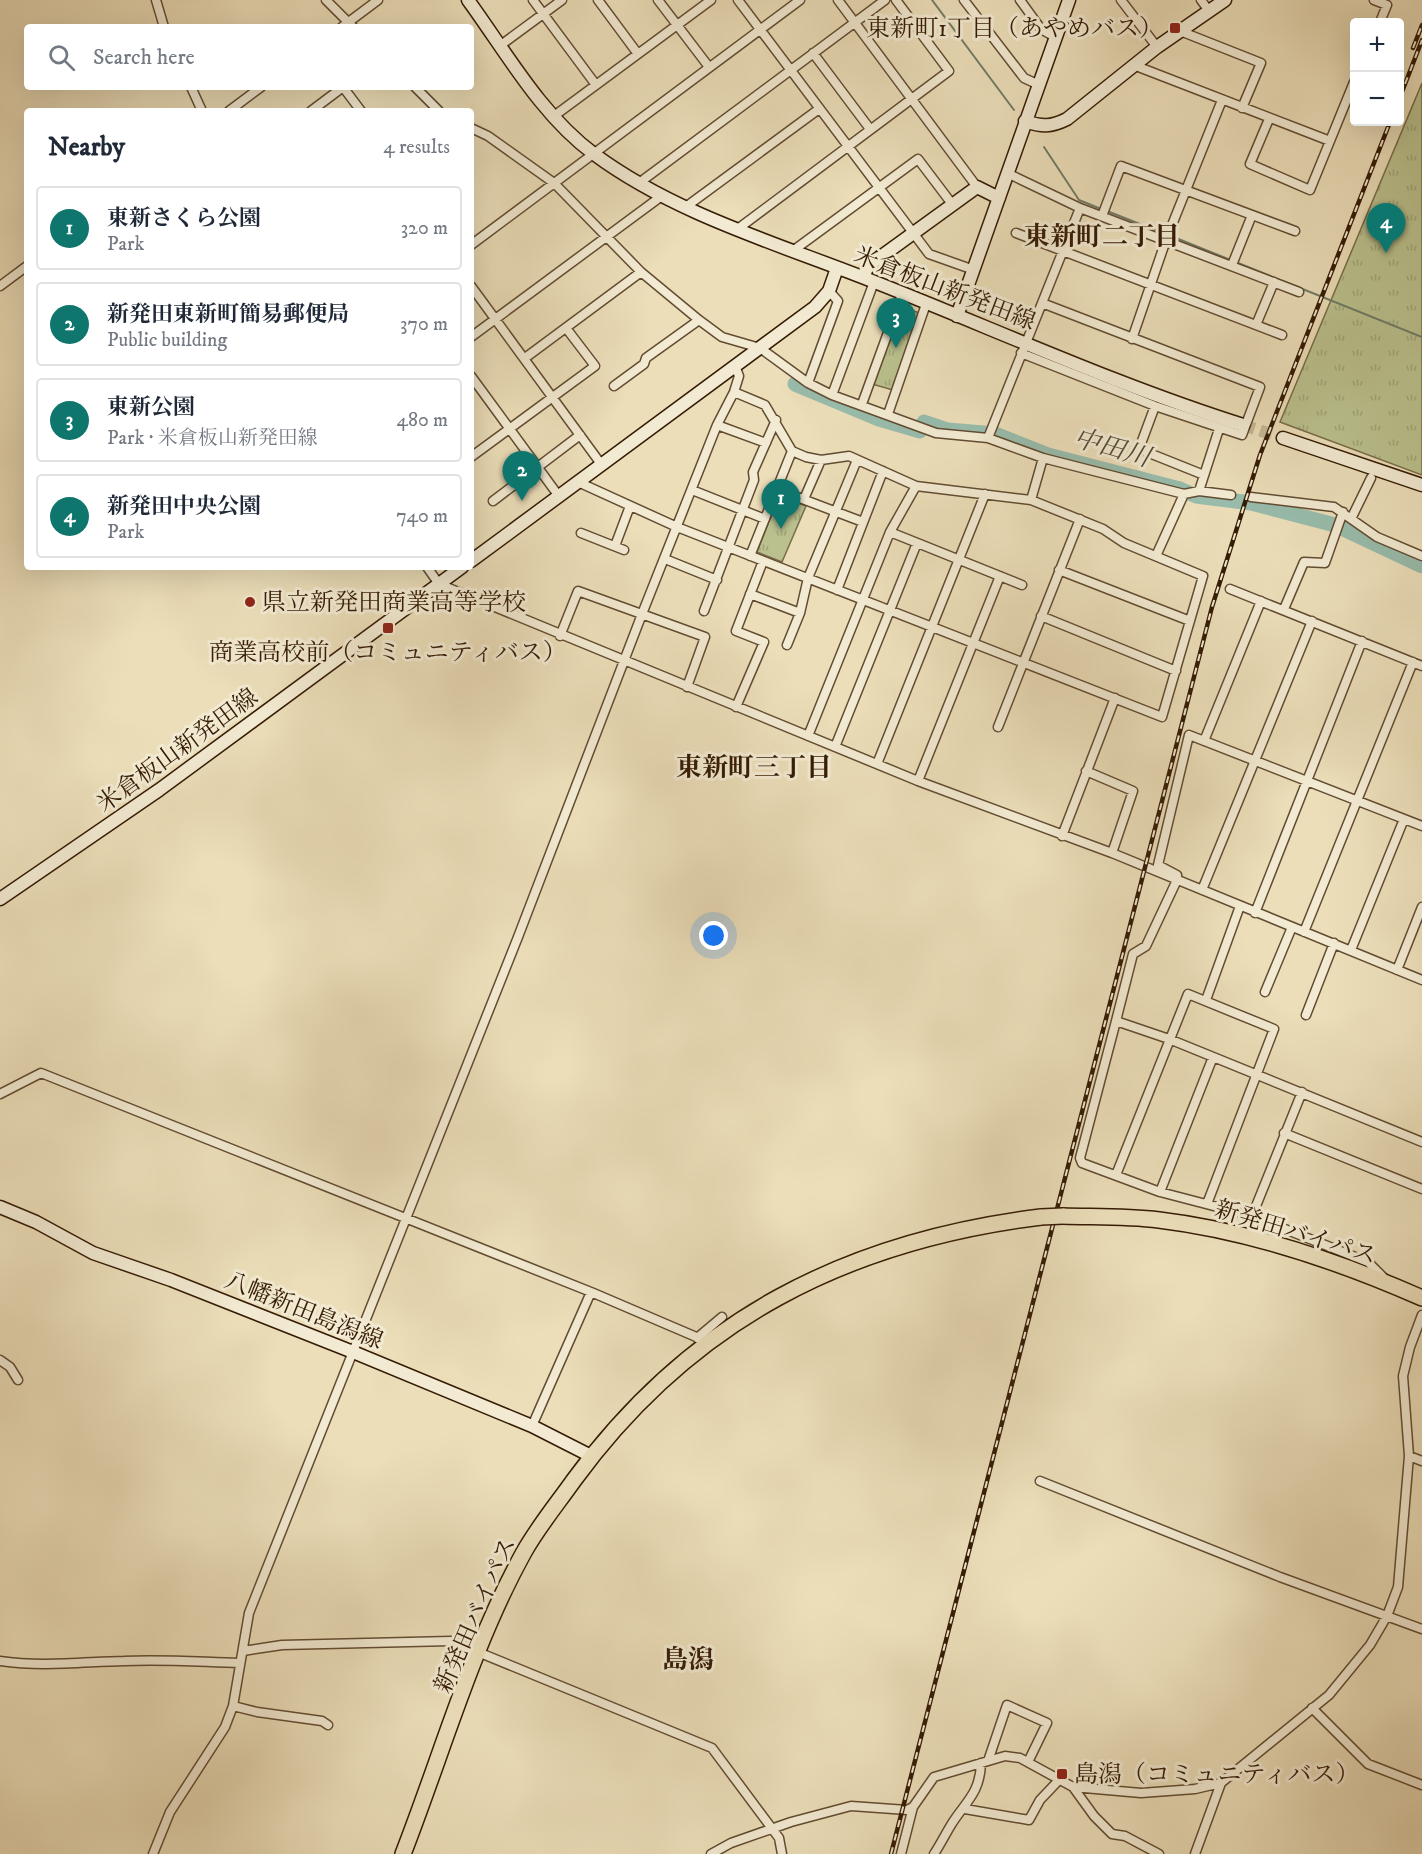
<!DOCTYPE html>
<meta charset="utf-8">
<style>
:root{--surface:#fff;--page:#f2f2f3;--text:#1f2937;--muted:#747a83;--line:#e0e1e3;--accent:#0f766e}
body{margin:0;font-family:"IM FELL DW Pica","Noto Serif JP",serif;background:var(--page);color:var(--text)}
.controls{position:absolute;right:18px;top:18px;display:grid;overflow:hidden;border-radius:6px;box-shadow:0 6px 24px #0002}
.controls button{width:54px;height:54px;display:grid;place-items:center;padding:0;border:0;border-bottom:2px solid var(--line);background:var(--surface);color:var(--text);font:30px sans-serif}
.you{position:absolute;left:714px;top:936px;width:21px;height:21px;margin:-15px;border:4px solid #fff;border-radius:50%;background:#1a73e8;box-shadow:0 0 0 9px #1a73e833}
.badge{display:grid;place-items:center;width:39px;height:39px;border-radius:50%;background:var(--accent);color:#fff;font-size:20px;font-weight:700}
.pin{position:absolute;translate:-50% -50px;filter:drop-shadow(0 2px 3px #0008)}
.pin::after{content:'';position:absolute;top:32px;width:21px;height:18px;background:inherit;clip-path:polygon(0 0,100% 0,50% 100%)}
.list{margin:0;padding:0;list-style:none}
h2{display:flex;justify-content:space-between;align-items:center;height:78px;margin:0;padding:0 24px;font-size:26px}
h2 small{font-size:20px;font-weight:400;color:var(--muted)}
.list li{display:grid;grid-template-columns:39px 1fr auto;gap:18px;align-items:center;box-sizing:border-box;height:84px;margin:0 12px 12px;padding:0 12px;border:2px solid var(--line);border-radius:6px}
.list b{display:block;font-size:22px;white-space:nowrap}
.list p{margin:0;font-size:20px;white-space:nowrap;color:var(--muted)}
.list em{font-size:20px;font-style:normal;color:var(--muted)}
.icon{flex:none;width:33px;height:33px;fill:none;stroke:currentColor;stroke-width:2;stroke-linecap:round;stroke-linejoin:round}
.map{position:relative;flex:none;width:1422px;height:1854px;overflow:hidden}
.search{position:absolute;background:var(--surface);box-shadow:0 6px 24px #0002;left:24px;top:24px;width:450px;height:66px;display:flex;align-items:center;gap:15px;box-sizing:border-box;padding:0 21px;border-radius:6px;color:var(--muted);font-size:22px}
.panel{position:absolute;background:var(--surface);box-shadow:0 6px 24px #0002;left:24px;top:108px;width:450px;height:462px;border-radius:6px}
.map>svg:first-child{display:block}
</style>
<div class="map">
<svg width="1422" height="1854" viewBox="0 0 1422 1854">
<defs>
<pattern id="park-tufts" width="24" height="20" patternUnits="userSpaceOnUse" patternTransform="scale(1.5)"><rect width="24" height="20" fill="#bac18e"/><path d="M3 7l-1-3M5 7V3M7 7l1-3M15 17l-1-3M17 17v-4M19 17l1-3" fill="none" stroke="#a0a579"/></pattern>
</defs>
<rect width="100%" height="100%" fill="#ebdeb9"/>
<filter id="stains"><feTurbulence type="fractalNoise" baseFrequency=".00333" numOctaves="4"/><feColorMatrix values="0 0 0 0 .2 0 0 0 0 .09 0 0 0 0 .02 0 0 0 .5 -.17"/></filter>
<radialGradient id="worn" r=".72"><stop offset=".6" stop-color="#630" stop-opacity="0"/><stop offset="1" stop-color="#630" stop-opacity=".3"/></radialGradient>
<path fill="url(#park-tufts)" stroke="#786e49" stroke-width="1.5" d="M1422,83v392l-142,-53z
M901,306l18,7 -26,77 -21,-6z
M779,496l27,10 -24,56 -25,-10z"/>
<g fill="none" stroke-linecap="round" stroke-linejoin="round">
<path stroke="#707c69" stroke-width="2" d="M932,0l82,110
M1044,147l35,53 22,9
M1107,211l58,23
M1171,236l251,101"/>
<path stroke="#98bcac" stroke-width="15" d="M795,384l84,35 41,12 4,-9 24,8 47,4 53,21 132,34 16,7 55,7 84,22 87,41"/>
<path stroke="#c7b795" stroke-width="12" stroke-dasharray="12 6" stroke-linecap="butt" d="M1243,425l40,13"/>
<g stroke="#624c31" stroke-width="11">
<path id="street" d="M156,0l8,27
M326,0l27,27
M533,0l63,85
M598,0l40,54
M658,0l51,67
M738,0l191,254 45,16
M838,0l139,187
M964,0l60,78 13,6
M1020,0l21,29 14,8
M1121,0l36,47
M1201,0l8,11
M1374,0l13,5 -7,17
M342,27l36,-27
M1180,31l81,32 -19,45
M501,45l61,-45
M813,53l57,76
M1136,66l194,75
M191,87l11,24
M343,87l18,24
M415,87l24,24
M229,111l32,-24
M311,111l32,-24
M554,116l157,-116
M1269,119l-19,45 60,26 44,-108
M471,128l17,8 66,47 87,89 58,48 23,17 38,11 48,35 24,12 104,38 52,5 55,20 141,36 15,-3 32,4
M1007,173l73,35 219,84
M639,183l246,-183
M687,206l132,-97
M1102,216l19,-50 174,65
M739,228l210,-157 -53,-71
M1016,233l266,102
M471,245l329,-245
M794,250l124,-91 34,45
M1232,265l20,-50
M0,286l27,-20
M471,286l130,178
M1256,325l18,-43
M471,337l192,-142
M1132,339l34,-99 56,-140
M1021,353l134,53 87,29 18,-48 -218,-84
M525,358l116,-86
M471,376l87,119
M808,383l30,-82 -9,-10
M614,386l30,-22 2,-6 53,-38
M832,395l42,-113
M862,404l40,-110
M1155,406l-16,43 65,26
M888,414l38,-110
M717,425l49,18
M988,438l92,-230
M471,457l124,-91 -29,-38
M578,482l99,45 485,190 41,-141 -79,-33 -21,-14 -72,-29 -115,-14 -67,-30 -28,4 -15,-3 -14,-6 -27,-46 -31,-13
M776,489l87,33
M692,490l73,29
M1199,491l20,-62
M1251,497l83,10 43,30 45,19
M804,499l17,-39
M1031,500l12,-42
M493,501l87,-66
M1352,517l19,-39
M890,532l132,53
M581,533l43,17
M615,546l15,-40
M750,556l42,-105
M1156,556l28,-62
M665,559l52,21
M427,567l12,17 479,197 194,72 310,127
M1059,570l131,51
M1230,589l192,77
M837,590l46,-119
M750,594l50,19
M1284,609l20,-47 21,1 18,-51
M704,611l50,-131 -1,-8 23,-52
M1041,616l135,55
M560,636l18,-45 127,46 -18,50
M787,645l13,-32 8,-35 49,-118
M736,707l28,-65 -28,-11 27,-70
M998,727l82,-208
M808,736l82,-204 26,-46
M1204,741l57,-140
M835,747l82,-204
M877,764l108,-270
M1086,771l47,20 -21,62
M918,781l82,-205
M1422,826l-233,-91 -31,130 19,10v5l-31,66 -13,8 -17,67 53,18 253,103
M1062,836l53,-138
M1202,890l110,-269
M1255,913l107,-272
M1304,932l109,-270
M1351,950l53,-131
M1397,970l25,-63
M1265,992l27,-65
M1206,1000l34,-94
M1306,1015l28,-72
M1116,1021l-36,137 2,5 78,29 92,24 116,46 17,17
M0,1094l41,-21 550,219 117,50
M1284,1133l138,56
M1116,1175l72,-181 86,35 -67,175
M1160,1192l53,-135
M1252,1216l50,-124
M697,1338l25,-21
M0,1360l10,7 8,13
M532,1426l59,-134
M1409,1456l13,5
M1040,1481l240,96 142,52
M243,1651l39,-6 169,-4 261,107 67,90 3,16
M0,1661c41,6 83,1 124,0 38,-2 77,1 115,2
M233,1706l24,6 65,9 6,4
M1312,1708l56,56 54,21
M988,1761l19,-56 40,18 -19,39
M1073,1787l21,29 18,18 13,2 34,18
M965,1809l64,11 11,-20 19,-20
M153,1854l17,-42 55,-85 8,-21 16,-93 269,-676 124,-323 75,-189 17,-33 5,-16 -4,-10
M711,1854l20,-11 60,-21 60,-16 56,4 6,-3 21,-30 71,-21 15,2 53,29 68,6 54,-4 26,-6 108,-88 41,-50 17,-29 11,-29 11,-131 -6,-80 7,-29 12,-32
M901,1854l12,-47
M934,1854c6,-9 11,-19 17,-29 14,-23 29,-31 30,-62
M1195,1854l26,-71"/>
</g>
<g stroke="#351b04" stroke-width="15">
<path id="secondary" d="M468,0c38,52 73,115 126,154 78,58 178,88 268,123 126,49 251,107 381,148
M1025,121c17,6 26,6 42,-2l90,-72 68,-47
M863,277l5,-11 109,-79 22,11
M957,316l112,-316
M1283,438l139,47
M471,561l344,-254 14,-16 8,-23
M0,899l159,-109 303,-223
M0,1207l36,15 57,31 78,27 182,72 179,74 59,30"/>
</g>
<g stroke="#351b04" stroke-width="18">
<path id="highway" d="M1063,1216c32,1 64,0 96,4 91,11 179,41 263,78
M403,1854c39,-100 69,-208 121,-302 14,-25 33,-48 50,-72 117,-160 272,-239 467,-263"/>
</g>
<use href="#street" stroke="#f2ead2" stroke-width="8"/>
<use href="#secondary" stroke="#f2ead2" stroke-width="12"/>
<use href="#highway" stroke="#ebdeb9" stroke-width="15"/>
<g stroke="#351b04" stroke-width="4.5">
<path id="rail" d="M1413,48l9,-23
M1400,97l22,-57
M891,1854l321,-1247 48,-152 130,-333"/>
</g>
<use href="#rail" stroke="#f2ead2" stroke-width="2" stroke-dasharray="7" stroke-linecap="butt"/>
<g stroke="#351b04" stroke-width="18" stroke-linecap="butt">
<path id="highway-bridge" d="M1041,1217l22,-1"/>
</g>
<use href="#highway-bridge" stroke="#ebdeb9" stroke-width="15"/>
</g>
<g fill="#8f2418" stroke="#f2ead2" stroke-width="2">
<rect x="1169" y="22" width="12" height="12" rx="3"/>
<circle cx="250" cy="602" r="6"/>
<rect x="382" y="622" width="12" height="12" rx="3"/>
<rect x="1056" y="1768" width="12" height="12" rx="3"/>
</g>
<g text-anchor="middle" stroke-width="6" stroke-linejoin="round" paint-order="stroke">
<g font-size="24" fill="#351b04" stroke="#f2ead2" text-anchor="start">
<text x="1163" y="36" text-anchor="end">東新町1丁目（あやめバス）</text>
<text x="262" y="610">県立新発田商業高等学校</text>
<text x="388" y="660" text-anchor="middle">商業高校前（コミュニティバス）</text>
<text x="1074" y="1782">島潟（コミュニティバス）</text>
</g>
<g font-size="24" fill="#351b04" stroke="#f2ead2">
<text transform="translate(945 288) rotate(21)" y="8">米倉板山新発田線</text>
<text transform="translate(177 750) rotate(-36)" y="8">米倉板山新発田線</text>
<text transform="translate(1296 1232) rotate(17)" y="8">新発田バイパス</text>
<text transform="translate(304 1310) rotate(22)" y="8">八幡新田島潟線</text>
<text transform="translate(475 1615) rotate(-66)" y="8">新発田バイパス</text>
</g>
<g font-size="26" font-weight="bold" fill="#351b04" stroke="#f2ead2">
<text x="1102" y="245">東新町二丁目</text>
<text x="754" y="776">東新町三丁目</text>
<text x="688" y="1668">島潟</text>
</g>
<g font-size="26" font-style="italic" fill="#534b36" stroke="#f2ead2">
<text transform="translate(1112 447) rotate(16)" y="9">中田川</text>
</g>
</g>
<rect width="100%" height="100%" filter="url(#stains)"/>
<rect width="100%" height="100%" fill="url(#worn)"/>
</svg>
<div class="controls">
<button>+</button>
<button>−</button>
</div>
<div class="you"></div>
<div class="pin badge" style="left:781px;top:529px">1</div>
<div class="pin badge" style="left:522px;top:501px">2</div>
<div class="pin badge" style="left:896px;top:348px">3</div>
<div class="pin badge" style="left:1386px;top:253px">4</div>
<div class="search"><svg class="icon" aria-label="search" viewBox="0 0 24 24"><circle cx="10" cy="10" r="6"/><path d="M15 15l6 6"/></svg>Search here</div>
<section class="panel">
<h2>Nearby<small>4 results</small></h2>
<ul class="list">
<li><span class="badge">1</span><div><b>東新さくら公園</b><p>Park</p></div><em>320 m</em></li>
<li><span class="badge">2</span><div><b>新発田東新町簡易郵便局</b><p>Public building</p></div><em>370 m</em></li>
<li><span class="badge">3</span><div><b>東新公園</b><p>Park · 米倉板山新発田線</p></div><em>480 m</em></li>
<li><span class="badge">4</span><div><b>新発田中央公園</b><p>Park</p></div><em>740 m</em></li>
</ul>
</section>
</div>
